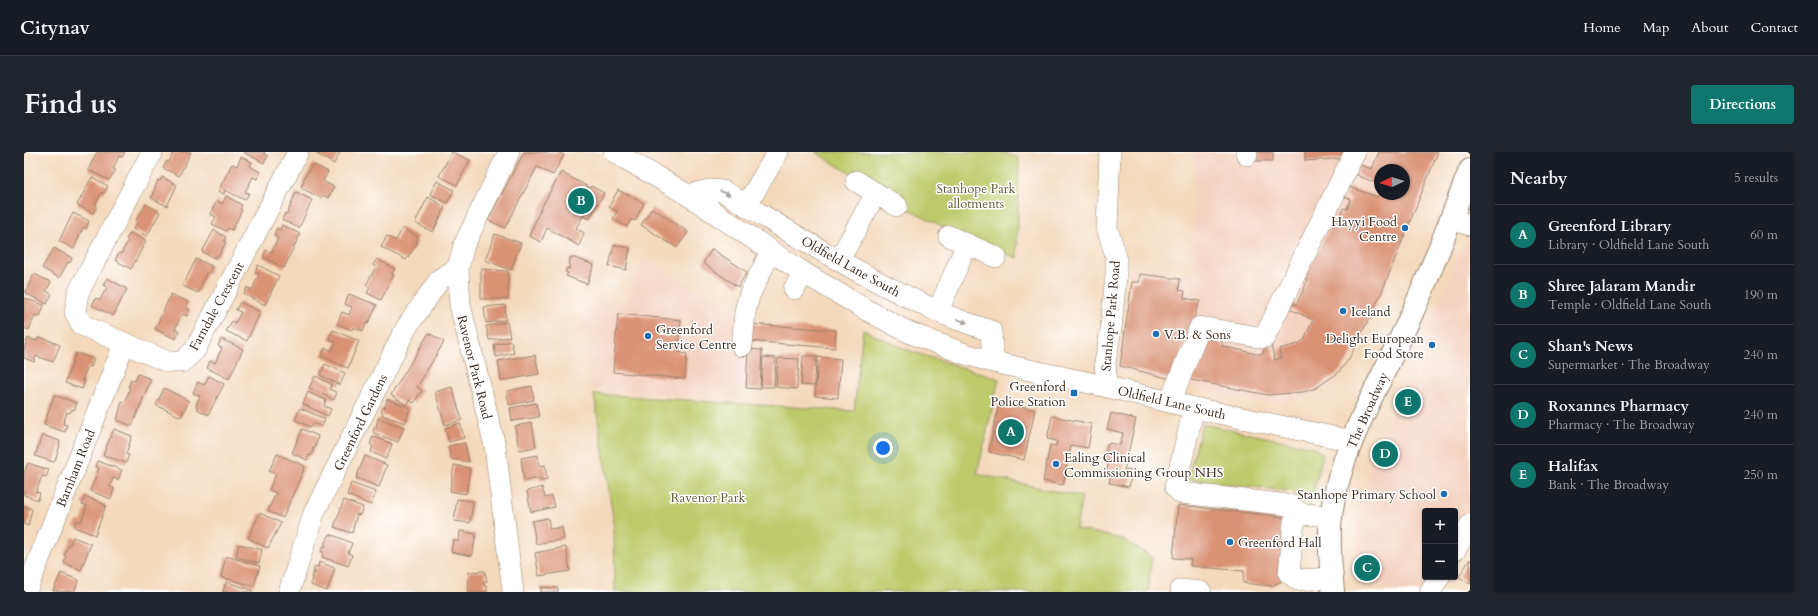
<!DOCTYPE html>
<meta charset="utf-8">
<style>
:root{--surface:#171b24;--page:#20242c;--text:#f1f3f6;--muted:#9ea1a6;--line:#363941;--accent:#0f766e}
body{margin:0;font-family:Cardo,serif;background:var(--page);color:var(--text)}
.controls{position:absolute;right:12px;bottom:12px;display:grid;overflow:hidden;border-radius:4px;box-shadow:0 1px 3px #0004}
.controls button{width:36px;height:36px;display:grid;place-items:center;padding:0;border:0;border-bottom:1px solid var(--line);background:var(--surface);color:var(--text);font:20px sans-serif}
.compass{position:absolute;left:1350px;top:12px;width:36px;height:36px;border-radius:50%;background:var(--surface);box-shadow:0 1px 3px #0004;rotate:266deg}
.you{position:absolute;left:859px;top:296px;width:14px;height:14px;margin:-10px;border:3px solid #fff;border-radius:50%;background:#1a73e8;box-shadow:0 0 0 6px #1a73e833}
.badge{display:grid;place-items:center;width:26px;height:26px;border-radius:50%;background:var(--accent);color:#fff;font-size:13px;font-weight:700}
.pin{position:absolute;translate:-50% -50%;border:2px solid #fff;box-shadow:0 1px 4px #0006}
.list{margin:0;padding:0;list-style:none}
h2{display:flex;justify-content:space-between;align-items:center;height:52px;margin:0;padding:0 16px;font-size:17px}
h2 small{font-size:13px;font-weight:400;color:var(--muted)}
.list li{display:grid;grid-template-columns:26px 1fr auto;gap:12px;align-items:center;box-sizing:border-box;height:60px;padding:0 16px;border-top:1px solid var(--line)}
.list b{display:block;font-size:15px;white-space:nowrap}
.list p{margin:0;font-size:13px;white-space:nowrap;color:var(--muted)}
.list em{font-size:13px;font-style:normal;color:var(--muted)}
.map{position:relative;flex:none;width:1446px;height:440px;overflow:hidden;border-radius:4px}
header{display:flex;align-items:center;gap:24px;box-sizing:border-box;height:56px;padding:0 20px;background:var(--surface);border-bottom:1px solid var(--line)}
header strong{font-size:19px}
nav{display:flex;gap:22px;margin-inline-start:auto;font-size:14px}
.intro{display:flex;align-items:center;justify-content:space-between;box-sizing:border-box;height:96px;padding:0 24px}
h1{margin:0;font-size:28px}
.button{padding:10px 18px;border-radius:4px;background:var(--accent);color:#fff;font-size:14px;font-weight:700}
main{display:flex;gap:24px;padding:0 24px}
aside{flex:1;background:var(--surface);border-radius:4px;box-shadow:0 1px 3px #0004}
.map>svg:first-child{display:block}
</style>
<header>
<strong>Citynav</strong>
<nav><a>Home</a><a>Map</a><a>About</a><a>Contact</a></nav>
</header>
<div class="intro"><h1>Find us</h1><a class="button">Directions</a></div>
<main>
<div class="map">
<svg width="1446" height="440" viewBox="0 0 1446 440">
<rect width="100%" height="100%" fill="#fff"/>
<filter id="ink" filterUnits="userSpaceOnUse"><feTurbulence type="fractalNoise" baseFrequency=".025" numOctaves="2"/><feDisplacementMap in="SourceGraphic" scale="8" xChannelSelector="R" yChannelSelector="G"/><feConvolveMatrix kernelMatrix="1 2 1 2 8 2 1 2 1" color-interpolation-filters="sRGB"/></filter>
<filter id="wash" filterUnits="userSpaceOnUse"><feTurbulence type="fractalNoise" baseFrequency=".012" numOctaves="4" result="noise"/><feDisplacementMap in="SourceGraphic" scale="16" xChannelSelector="R" yChannelSelector="G"/><feGaussianBlur stdDeviation="0.9" result="paint"/><feColorMatrix in="noise" values="0 0 0 0 0 0 0 0 0 0 0 0 0 0 0 0 0 1.4 0 .05"/><feComposite in="paint" operator="in"/></filter>
<g filter="url(#wash)">
<rect width="100%" height="100%" fill="#f4d9bb"/>
<path fill="#f5d3c1" fill-rule="evenodd" d="M1171,0h247l-59,143 -32,64 -18,27 -27,12 -41,5 -148,-32 13,-104 63,8zM1356,18h24v24h-24z
M1445,90l1,294 -15,25v-50h-30v66h20l-8,15h-44l-38,-18 2,-51 14,-60 93,-219z
M618,105l106,64 -5,79 -150,-10 -13,-88 47,2z"/>
<path fill="#becb6c" stroke="#7c7a45" d="M791,0h188l16,6 -2,100 -58,-23 -50,-26z
M839,178l47,21 89,28 -22,95 105,23 -6,32 46,10 30,18 -4,35h-533l-1,-68 -20,-130 260,17z
M1178,272l111,23 10,7 -14,56 -6,-1 -9,-17 -106,-13z"/>
<g id="blocks">
<path fill="#da9274" d="M73,0h28l-3,5 -3,-1 -6,13 3,1 -7,10 -21,-10z
M150,0h17l-12,24 -16,-8 4,-7 2,1z
M219,0h22l-1,2 4,2 -4,7z
M294,0h22l-6,12 -17,-10z
M428,0l18,8 -13,25 -18,-9z
M500,0h33l7,3 -11,20 -16,-8 -32,61 -17,-8z
M1232,0h17v9h-17z
M1281,0h43v6l-43,3z
M1355,0h59l-57,142 -32,65 -11,14 -22,15 -13,4 -35,3 -82,-16 15,-38 7,-5 14,3v7l35,8h6l2,-9h6l4,15 6,-2 -2,-9 19,-5 6,-4 9,-20 -23,-11 3,-6 3,2 12,-25 -4,-2 32,-63 4,2 3,-9 4,1 4,-10 -6,-2 4,-10 29,10 1,-3h25v-24h-24v15l-23,-10 3,-10 12,4z
M217,5l11,5 -2,4 10,6 -3,7 -4,-2 -8,15 4,1 -4,7 -20,-10 -1,4 -6,-3 14,-27 5,2z
M289,12l15,8 -5,9 11,6 -6,11 -5,-3 -2,3 -20,-10 3,-7 -1,-1z
M537,20l29,16 1,-2 13,7 -15,26 -6,-3 -7,12 8,5 -5,13 -32,-18 -6,14 -12,-6 12,-28z
M68,25l16,9 -4,7 -2,-1 -7,13 2,1 -4,7 -16,-8z
M138,25l15,8 -10,21 -16,-8 7,-18 2,1z
M413,29l17,9 -7,13 -17,-9z
M594,38l26,13 -9,18 -4,-2 -4,8 -14,-8 4,-8 -8,-4z
M272,40l16,8 -13,28 -17,-8 3,-7 2,1z
M202,44l16,9 -2,4 2,1 -10,20 -4,-2 -2,3 -14,-7 4,-7 -6,-3 7,-13 5,3z
M404,45l17,10 -12,25 -18,-9z
M122,52l14,8 -13,24 -14,-7 5,-8 -2,-1z
M628,56l36,24 -11,16 -36,-23z
M49,61l16,8 -3,8 -3,-2 -9,22 -15,-8z
M258,73l18,9 -16,34 -21,-11 3,-7 5,3 7,-15 -4,-3 3,-7 3,2z
M378,76l16,9 -2,4 2,1 -12,18 -25,-13 6,-11 9,5z
M190,78l12,7 -2,4 2,1 -7,13h-2l-2,3 -13,-6z
M106,81l16,8 -15,28 -16,-9 4,-7 2,1 7,-13 -2,-2z
M471,82l26,9 -10,27 -26,-10z
M590,93l16,3 -4,22 -17,-4z
M30,96l18,10 -2,5 -2,-1 -9,16 -17,-10z
M688,97l35,23 -9,15 -35,-24z
M548,105l22,8 -7,19 -21,-8 2,-3 -3,-1 2,-4 2,1 1,-11z
M172,107l16,7 -4,8 -2,-1 -8,20 -15,-7z
M353,107l18,10 -3,5 2,1 -13,25 -14,-7 3,-5 -4,-3 10,-18 -3,-2z
M234,113l21,11 -14,29 -21,-11 3,-7 5,3 7,-16 -4,-2z
M457,117l27,2v28h-27z
M10,122l17,8 -5,9 6,3 -5,10 -22,-11z
M1116,122l40,5 -1,11 6,1 -1,7 16,3 -29,78 -51,-13 12,-84h7z
M83,126l20,11 -14,27 -21,-11 4,-7 4,2 7,-13 -4,-2z
M147,142l17,8 -2,6 4,2 -3,6 -5,-2 -7,15 4,2 -3,8 -21,-10z
M325,142l28,11 -9,19 -2,-1 -3,8 -10,-4 -1,3 -15,-6 5,-12 7,3 3,-8 -7,-3z
M0,146l20,7 -4,12 -5,-2 -6,15 -5,-2z
M216,150l20,10 -13,29 -21,-10 6,-10 3,2 6,-11 -5,-2z
M481,153l1,15 -20,3 -2,-16z
M594,162l63,6 -3,32 9,2 -2,25 -72,-7z
M483,170l3,15 -21,3 -3,-14z
M726,172l86,6 -1,18 -86,-7z
M309,178l26,11 -11,27 -27,-12 4,-8 7,3 4,-9 -7,-3z
M405,181l15,9 -27,45 5,3 -8,13 -5,-3 -3,5 -15,-10z
M4,186l9,3 1,-3h5l17,7 -7,17 -17,-6 -2,6 -10,-4v-9z
M197,187l22,10 -14,30 -22,-11 3,-7 5,2 7,-15 -4,-2z
M487,189l3,12 -18,4 -2,-12z
M724,197l14,1 -2,39 -14,-1z
M52,201l18,6 -3,8 -3,-1 -6,14 3,1 -3,8 -17,-6z
M511,203l4,19 -38,7 -3,-20z
M779,204h13l-1,30 -14,-1z
M739,205l13,1 -2,29h-13z
M794,205l23,2 -3,39 -23,-2z
M754,206l21,1 -2,30 -21,-2z
M301,212l20,9 -5,12 -20,-10z
M114,222l13,5 -19,47 -15,-6 5,-19 3,1 5,-14 -2,-1 3,-7 4,1z
M185,224l15,8 -16,31 -11,-6 -1,-4 4,-9 -7,-3 5,-11 6,3z
M291,224l17,8 -2,5 7,4 -3,7 -25,-12z
M508,234l2,14 -25,5 -2,-14z
M428,235l10,33 -17,5 -10,-33z
M140,236l25,13 -8,16 -25,-12z
M284,240l18,8 -2,6 7,3 -3,7 -25,-12z
M30,243l23,8 -3,7 -2,-1 -2,4 -3,-1 -4,12 4,1 -2,7 -21,-7z
M363,247l23,9 -5,15 -23,-8 1,-2 -2,-1 2,-5 2,1z
M975,250l36,8 -11,50 -35,-8z
M512,251l3,14 -27,4 -2,-13z
M276,256l25,11 -3,8 -9,-4 -2,4 -16,-7z
M1087,261l25,6 -12,51 8,1 -3,16 -20,-4 2,-9 -5,-1 3,-12 -5,-1 4,-17 12,2 3,-12 -16,-4z
M1028,264l40,8 -4,24 -17,-3 -8,40 -20,-4 7,-36 6,1 1,-5 -10,-2z
M354,266l26,9 -6,15 -24,-9 -1,-2 2,-5 1,1z
M436,271l4,15 -15,4 -4,-14z
M508,271l4,24 -17,3 -4,-24z
M90,277l18,7 -6,18 3,1 -3,8 -23,-8z
M278,277l16,7 -3,12 -3,1 2,1 -3,6 -2,-1 -2,5 -15,-7z
M18,283l18,6 -1,4h1l-5,16 -2,1 -18,-6z
M349,284l19,8 -6,15 -15,-7 2,-6 -3,-2z
M441,291l4,19 -18,-3 -3,-13z
M253,302l28,12 -22,52 -15,-7 8,-18 -7,-3 7,-16 -7,-3z
M514,303l1,11 6,-1 2,15 -7,1 -1,-3 -15,3 -3,-23z
M341,304l22,9 -8,22 -23,-9z
M74,309l24,9 -4,10 -5,-2 -3,9 4,1 -3,11 -21,-8 9,-23 -3,-1z
M4,311l21,7 -3,7 -4,-1 -6,16 4,1 -2,7 -14,-5v-22z
M430,313l16,3 -4,26 -16,-3z
M327,331l25,9 -5,13 -24,-10z
M518,335l3,11 7,-2 3,11 -24,5 -4,-21z
M61,344l21,9 -11,30 -21,-8 3,-7 4,2 6,-16 -5,-2z
M433,347l16,2 -3,22 -16,-2z
M320,348l19,7 -3,8 -3,-1 -5,19 -18,-6z
M1154,353l105,12 4,4 -6,60 -9,5 -29,-3 1,-12 -54,-5 1,-7 -18,-1z
M0,354l8,3 -4,17 -4,-2z
M236,361l21,10 -13,25 -20,-10z
M524,366l2,11 12,-2 2,12 -28,5 -4,-23z
M436,379l16,3 -4,22 -21,-4 2,-12 6,1z
M306,382l22,9 -4,10 4,2 -4,11 -26,-9 1,-5h-2l2,-6 2,1 1,-2 -2,-1z
M49,385l18,7 -10,26 -17,-7 2,-7 -2,-1z
M215,392l23,6 -3,13 -23,-6z
M542,395l4,24 -31,5 -4,-23z
M202,404l34,10 -6,20 -33,-9z
M1446,407v25l-11,-7z
M295,410l16,6 -8,23 -16,-6 1,-12 3,1v-2l-2,-1 2,-5 3,1z
M461,419l2,11h-3v4h3v6h-19l1,-20z
M37,421l18,7 -5,12 -21,-1z
M202,430l26,8v2h-29z
M517,435l17,1v4h-17z"/>
</g>
</g>
<g filter="url(#ink)">
<use href="#blocks" fill-opacity="0" stroke="#98826c" stroke-width="1"/>
<g fill="none" stroke-linecap="round" stroke-linejoin="round">
<g stroke="#98826c" stroke-width="22">
<path id="minor" d="M128,0l-74,141 -3,19 7,13 86,37h14l13,-12 103,-198
M485,0l-45,93 -6,23 2,37 35,141 18,146
M590,0l74,43 116,78 59,35 45,24 57,22 28,8 111,24 90,22 158,33
M1222,0l1,3
M832,29l41,25
M664,43l21,-5 14,1c69,43 140,86 214,120 17,8 36,14 54,20l2,31
M722,54l32,-54
M1427,67l19,6
M925,84l47,21
M815,108l37,-67
M770,137l10,-16
M914,159l29,-67
M718,194l3,-34 4,-16 22,-45
M1080,234l2,-12 -1,-11 6,-34 5,-55v-18l-9,-28 3,-76
M1146,250l30,-75 64,11 91,-186
M1170,256l-19,79 6,6 108,12 13,9
M1307,364l-29,-2 -8,7 -5,52 9,7 34,-2
M1431,398l15,-25
M1157,438l20,2
M2,440l98,-248
M265,440l25,-79 92,-185 34,-49 18,-11
M1406,440l9,-15"/>
</g>
<g stroke="#98826c" stroke-width="24">
<path id="major" d="M1309,440c-2,-25 -5,-51 -2,-76 9,-69 49,-132 77,-194 23,-49 42,-101 62,-152"/>
</g>
<use href="#minor" stroke="#fff" stroke-width="21"/>
<use href="#major" stroke="#fff" stroke-width="22"/>
</g>
<defs><path id="oneway-solid" d="M-6-.8H1V-3.2L6.5 0L1 3.2V.8H-6Z"/></defs>
<g fill="#a79f9a">
<use href="#oneway-solid" transform="translate(701 41) rotate(23)"/>
<use href="#oneway-solid" transform="translate(938 169) rotate(21)"/>
</g>
</g>
<g fill="#1f6fb2" stroke="#fff" stroke-width="1.5">
<circle cx="1381" cy="76" r="4"/>
<circle cx="1319" cy="159" r="4"/>
<circle cx="1132" cy="182" r="4"/>
<circle cx="624" cy="184" r="4"/>
<circle cx="1408" cy="193" r="4"/>
<rect x="1046" y="237" width="8" height="8" rx="2"/>
<circle cx="1032" cy="312" r="4"/>
<circle cx="1420" cy="342" r="4"/>
<circle cx="1206" cy="390" r="4"/>
</g>
<g text-anchor="middle" stroke-width="3" stroke-linejoin="round" paint-order="stroke">
<g font-size="13" fill="#625a35" stroke="#fff">
<text x="952" y="41">Stanhope Park<tspan x="952" dy="15">allotments</tspan></text>
<text x="684" y="350">Ravenor Park</text>
</g>
<g font-size="13" fill="#3b2a1e" stroke="#fff" text-anchor="start">
<text x="1373" y="74" text-anchor="end">Hayyi Food<tspan x="1373" dy="15">Centre</tspan></text>
<text x="1327" y="164">Iceland</text>
<text x="632" y="182">Greenford<tspan x="632" dy="15">Service Centre</tspan></text>
<text x="1140" y="187">V.B. &amp; Sons</text>
<text x="1400" y="191" text-anchor="end">Delight European<tspan x="1400" dy="15">Food Store</tspan></text>
<text x="1042" y="239" text-anchor="end">Greenford<tspan x="1042" dy="15">Police Station</tspan></text>
<text x="1040" y="310">Ealing Clinical<tspan x="1040" dy="15">Commissioning Group NHS</tspan></text>
<text x="1412" y="347" text-anchor="end">Stanhope Primary School</text>
<text x="1214" y="395">Greenford Hall</text>
</g>
<g font-size="13" fill="#3b2a1e" stroke="#fff">
<text transform="translate(827 114) rotate(29)" y="5">Oldfield Lane South</text>
<text transform="translate(192 154) rotate(-61)" y="5">Farndale Crescent</text>
<text transform="translate(1086 164) rotate(-85)" y="5">Stanhope Park Road</text>
<text transform="translate(451 215) rotate(76)" y="5">Ravenor Park Road</text>
<text transform="translate(1148 250) rotate(13)" y="5">Oldfield Lane South</text>
<text transform="translate(1343 258) rotate(-66)" y="5">The Broadway</text>
<text transform="translate(336 270) rotate(-64)" y="5">Greenford Gardens</text>
<text transform="translate(51 316) rotate(-68)" y="5">Barnham Road</text>
</g>
</g>
</svg>
<div class="controls">
<button>+</button>
<button>−</button>
</div>
<svg class="compass" viewBox="-18 -18 36 36"><path d="M0-13l5 13h-10z" fill="#e53935"/><path d="M0 13l5-13h-10z" fill="#9ea1a6"/></svg>
<div class="you"></div>
<div class="pin badge" style="left:987px;top:280px">A</div>
<div class="pin badge" style="left:557px;top:49px">B</div>
<div class="pin badge" style="left:1343px;top:416px">C</div>
<div class="pin badge" style="left:1361px;top:302px">D</div>
<div class="pin badge" style="left:1384px;top:250px">E</div>
</div>
<aside>
<h2>Nearby<small>5 results</small></h2>
<ul class="list">
<li><span class="badge">A</span><div><b>Greenford Library</b><p>Library · Oldfield Lane South</p></div><em>60 m</em></li>
<li><span class="badge">B</span><div><b>Shree Jalaram Mandir</b><p>Temple · Oldfield Lane South</p></div><em>190 m</em></li>
<li><span class="badge">C</span><div><b>Shan's News</b><p>Supermarket · The Broadway</p></div><em>240 m</em></li>
<li><span class="badge">D</span><div><b>Roxannes Pharmacy</b><p>Pharmacy · The Broadway</p></div><em>240 m</em></li>
<li><span class="badge">E</span><div><b>Halifax</b><p>Bank · The Broadway</p></div><em>250 m</em></li>
</ul>
</aside>
</main>
